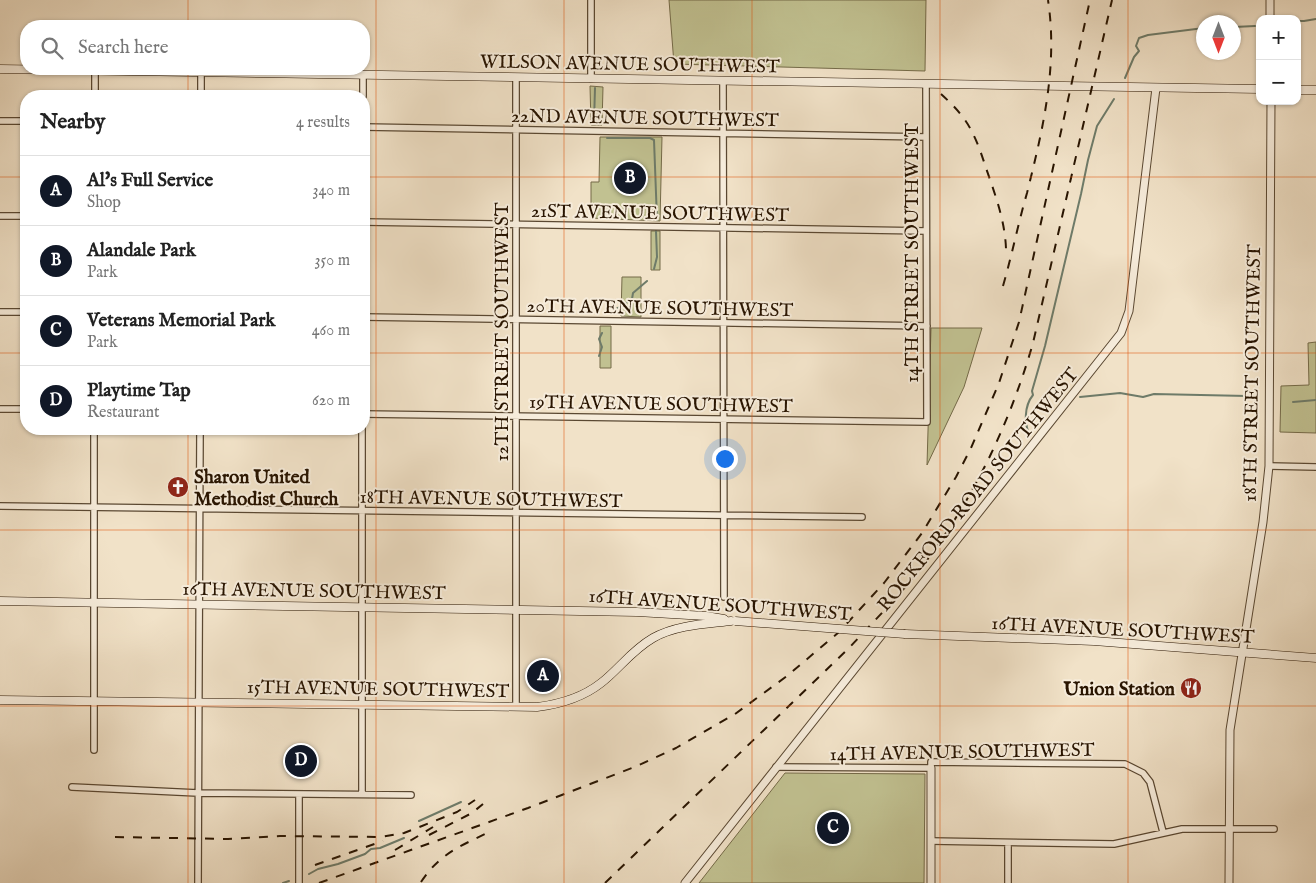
<!DOCTYPE html>
<meta charset="utf-8">
<style>
:root{--surface:#fff;--page:#f2f2f2;--text:#222;--muted:#767676;--line:#e0e0e0;--accent:#111827}
body{margin:0;font-family:"IM FELL English",serif;background:var(--page);color:var(--text)}
.controls{position:absolute;right:15px;top:15px;display:grid;overflow:hidden;border-radius:10px;box-shadow:0 1px 4px #0004}
.controls button{width:45px;height:45px;display:grid;place-items:center;padding:0;border:0;border-bottom:1px solid var(--line);background:var(--surface);color:var(--text);font:25px sans-serif}
.compass{position:absolute;left:1196px;top:15px;width:45px;height:45px;border-radius:50%;background:var(--surface);box-shadow:0 1px 4px #0004;rotate:180deg}
.you{position:absolute;left:724px;top:458px;width:18px;height:18px;margin:-12px;border:4px solid #fff;border-radius:50%;background:#1a73e8;box-shadow:0 0 0 8px #1a73e833}
.badge{display:grid;place-items:center;width:32px;height:32px;border-radius:50%;background:var(--accent);color:#fff;font-size:16px;font-weight:700}
.pin{position:absolute;translate:-50% -50%;border:2px solid #fff;box-shadow:0 1px 5px #0006}
.list{margin:0;padding:0;list-style:none}
h2{display:flex;justify-content:space-between;align-items:center;height:65px;margin:0;padding:0 20px;font-size:21px}
h2 small{font-size:16px;font-weight:400;color:var(--muted)}
.list li{display:grid;grid-template-columns:32px 1fr auto;gap:15px;align-items:center;box-sizing:border-box;height:70px;padding:0 20px;border-top:1px solid var(--line)}
.list b{display:block;font-size:19px;white-space:nowrap}
.list p{margin:0;font-size:16px;white-space:nowrap;color:var(--muted)}
.list em{font-size:16px;font-style:normal;color:var(--muted)}
.icon{flex:none;width:28px;height:28px;fill:none;stroke:currentColor;stroke-width:2;stroke-linecap:round;stroke-linejoin:round}
.map{position:relative;flex:none;width:1316px;height:883px;overflow:hidden}
.search{position:absolute;background:var(--surface);box-shadow:0 1px 4px #0004;left:20px;top:20px;width:350px;height:55px;display:flex;align-items:center;gap:12px;box-sizing:border-box;padding:0 18px;border-radius:20px;color:var(--muted);font-size:19px}
.panel{position:absolute;background:var(--surface);box-shadow:0 1px 4px #0004;left:20px;top:90px;width:350px;height:345px;border-radius:20px}
.map>svg:first-child{display:block}
</style>
<div class="map">
<svg width="1316" height="883" viewBox="0 0 1316 883">
<rect width="100%" height="100%" fill="#f1e2c8"/>
<filter id="stains"><feTurbulence type="fractalNoise" baseFrequency=".004" numOctaves="4"/><feColorMatrix values="0 0 0 0 .2 0 0 0 0 .09 0 0 0 0 .02 0 0 0 .5 -.17"/></filter>
<radialGradient id="worn" r=".72"><stop offset=".6" stop-color="#630" stop-opacity="0"/><stop offset="1" stop-color="#630" stop-opacity=".3"/></radialGradient>
<path fill="#c1c191" stroke="#746a48" d="M669,0h257l-1,71 -251,-7z
M590,86l13,1 -1,38h-11z
M600,137h62l-2,84 -69,-3v-36h8z
M651,231h9v39h-9z
M622,277h19v40l-20,-1z
M600,326h11v42h-11z
M931,328h51l-18,59 -37,78z
M1316,342v91l-36,-1 1,-46 28,-1 -1,-42z
M785,773l140,1 -1,109h-225z"/>
<g fill="none" stroke-linecap="round" stroke-linejoin="round">
<path stroke="#6e7b69" stroke-width="2" d="M1297,21h7l12,-2
M1234,27l21,-1
M1125,78l9,-21 5,-6 -3,-5 3,-8 9,-3 56,-7
M594,122l1,-34
M607,138h43l4,2 3,80
M654,269l3,-12 -1,-26
M616,309l16,-10 1,-6 14,-12
M599,356l3,-9 -3,-8 3,-6
M1080,397l40,-4 23,4 11,-3 93,2
M1293,402l23,-2
M1030,436c-6,-12 -6,-30 3,-41l-1,-4 13,-45 36,-152 7,-34 9,-34 17,-27
M419,821l42,-19
M309,874l9,-5 20,-5 27,-10 6,-5 9,-1 24,-10
M283,883l6,-2"/>
<g stroke="#5a4832" stroke-width="8">
<path id="minor" d="M591,0v79
M723,81l1,516
M95,96v-26
M201,96v-24
M363,96v-21
M0,121h26
M364,127l562,10
M0,216h26
M364,222l562,9
M0,312h26
M364,317l563,9
M0,409h26
M364,414l563,8 -1,-337
M94,429v321
M1269,466l47,1
M0,506l862,11
M516,706v-628
M776,767l155,1v-6l194,2 18,9 7,9 13,50
M72,787l126,6 213,2
M362,794v-365
M931,841l183,3 68,-15h92
M198,883l2,-454
M299,883v-89
M1008,883v-39"/>
</g>
<g stroke="#5a4832" stroke-width="9">
<path id="tertiary" d="M1270,0v19
M685,883l436,-550 8,-22 27,-223
M931,883v-115
M1229,883l1,-153 33,-208 6,-56 2,-365"/>
</g>
<g stroke="#281400" stroke-width="9">
<path id="secondary" d="M0,69l1260,20
M1297,90h19
M0,601l637,11 69,4 18,3
M905,634l189,7 222,17
M0,700l537,7c24,-3 45,-9 64,-24 18,-14 31,-33 52,-45 23,-13 52,-14 78,-17"/>
</g>
<use href="#minor" stroke="#f6ecdb" stroke-width="5.5"/>
<use href="#tertiary" stroke="#f6ecdb" stroke-width="7"/>
<use href="#secondary" stroke="#f6ecdb" stroke-width="8"/>
<path stroke="#281400" stroke-width="2" stroke-dasharray="9 9" stroke-linecap="butt" d="M941,94c12,11 24,23 31,38 6,11 10,24 14,36 10,29 21,58 20,89
M1003,286c9,-31 15,-62 24,-93 16,-64 31,-127 21,-193
M429,835l43,-22 11,-9
M115,837l113,2 52,-3 101,1 23,-4 18,-7 35,-14 18,-12
M395,850l38,-23
M315,865l68,-24
M421,882c19,-29 40,-36 70,-51
M319,883l209,-75 109,-42 39,-18 59,-34 52,-38 52,-44 45,-49 38,-50 34,-56 15,-29 28,-65 20,-61 71,-322
M605,883l245,-236c25,-27 51,-53 74,-83 50,-66 86,-141 109,-221l79,-343"/>
<g stroke="#281400" stroke-width="9" stroke-linecap="butt">
<path id="secondary-bridge" d="M735,621l170,13"/>
</g>
<use href="#secondary-bridge" stroke="#f6ecdb" stroke-width="8"/>
</g>
<path fill="none" stroke="#de560b" stroke-width="1" stroke-opacity="0.55" d="M188,0v26M376,0v883M564,0v883M752,0v883M940,0v883M1128,0v883M188,69v27M0,177h26M364,177h952M0,353h26M364,353h952M188,429v454M0,530h1316M0,706h1316"/>
<defs>
<g id="church-disc" transform="scale(1.125)"><circle r="9.5" fill="#8f2418" stroke="#f6ecdb"/><path d="M-1.2-6h2.4v3.5h3.3v2.4h-3.3V6h-2.4V-.1h-3.3v-2.4h3.3Z" fill="#fff"/></g>
<g id="restaurant-disc" transform="scale(1.125)"><circle r="9.5" fill="#8f2418" stroke="#f6ecdb"/><path d="M-5-6h1v4h1v-4h1v4h1v-4h1v5L-1.5 .5V6h-2V.5L-5-1ZM5-6V6H3V1.5H1.5Q1.5-4 5-6Z" fill="#fff"/></g>
</defs>
<g fill-rule="evenodd">
<use href="#church-disc" x="178" y="487"/>
<use href="#restaurant-disc" x="1191" y="688"/>
</g>
<g text-anchor="middle" stroke-width="4" stroke-linejoin="round" paint-order="stroke">
<g font-size="19" fill="#281400" stroke="#f6ecdb">
<text transform="translate(630 63) rotate(1)" y="7">WILSON AVENUE SOUTHWEST</text>
<text transform="translate(645 117) rotate(1)" y="7">22ND AVENUE SOUTHWEST</text>
<text transform="translate(660 212) rotate(1)" y="7">21ST AVENUE SOUTHWEST</text>
<text transform="translate(911 253) rotate(-90)" y="7">14TH STREET SOUTHWEST</text>
<text transform="translate(660 307) rotate(1)" y="7">20TH AVENUE SOUTHWEST</text>
<text transform="translate(501 332) rotate(-90)" y="7">12TH STREET SOUTHWEST</text>
<text transform="translate(1251 373) rotate(-89)" y="7">18TH STREET SOUTHWEST</text>
<text transform="translate(661 403) rotate(1)" y="7">19TH AVENUE SOUTHWEST</text>
<text transform="translate(977 489) rotate(-51)" y="7">ROCKFORD ROAD SOUTHWEST</text>
<text transform="translate(491 498) rotate(1)" y="7">18TH AVENUE SOUTHWEST</text>
<text transform="translate(314 590) rotate(1)" y="7">16TH AVENUE SOUTHWEST</text>
<text transform="translate(720 604) rotate(4)" y="7">16TH AVENUE SOUTHWEST</text>
<text transform="translate(1123 629) rotate(3)" y="7">16TH AVENUE SOUTHWEST</text>
<text transform="translate(378 688) rotate(1)" y="7">15TH AVENUE SOUTHWEST</text>
<text transform="translate(962 751) rotate(-1)" y="7">14TH AVENUE SOUTHWEST</text>
</g>
<g font-size="19" font-weight="bold" fill="#281400" stroke="#f6ecdb" text-anchor="start">
<text x="194" y="483">Sharon United<tspan x="194" dy="22">Methodist Church</tspan></text>
<text x="1175" y="695" text-anchor="end">Union Station</text>
</g>
</g>
<rect width="100%" height="100%" filter="url(#stains)"/>
<rect width="100%" height="100%" fill="url(#worn)"/>
</svg>
<div class="controls">
<button>+</button>
<button>−</button>
</div>
<svg class="compass" viewBox="-18 -18 36 36"><path d="M0-13l5 13h-10z" fill="#e53935"/><path d="M0 13l5-13h-10z" fill="#767676"/></svg>
<div class="you"></div>
<div class="pin badge" style="left:543px;top:676px">A</div>
<div class="pin badge" style="left:630px;top:178px">B</div>
<div class="pin badge" style="left:833px;top:828px">C</div>
<div class="pin badge" style="left:301px;top:761px">D</div>
<div class="search"><svg class="icon" aria-label="search" viewBox="0 0 24 24"><circle cx="10" cy="10" r="6"/><path d="M15 15l6 6"/></svg>Search here</div>
<section class="panel">
<h2>Nearby<small>4 results</small></h2>
<ul class="list">
<li><span class="badge">A</span><div><b>Al's Full Service</b><p>Shop</p></div><em>340 m</em></li>
<li><span class="badge">B</span><div><b>Alandale Park</b><p>Park</p></div><em>350 m</em></li>
<li><span class="badge">C</span><div><b>Veterans Memorial Park</b><p>Park</p></div><em>460 m</em></li>
<li><span class="badge">D</span><div><b>Playtime Tap</b><p>Restaurant</p></div><em>620 m</em></li>
</ul>
</section>
</div>
